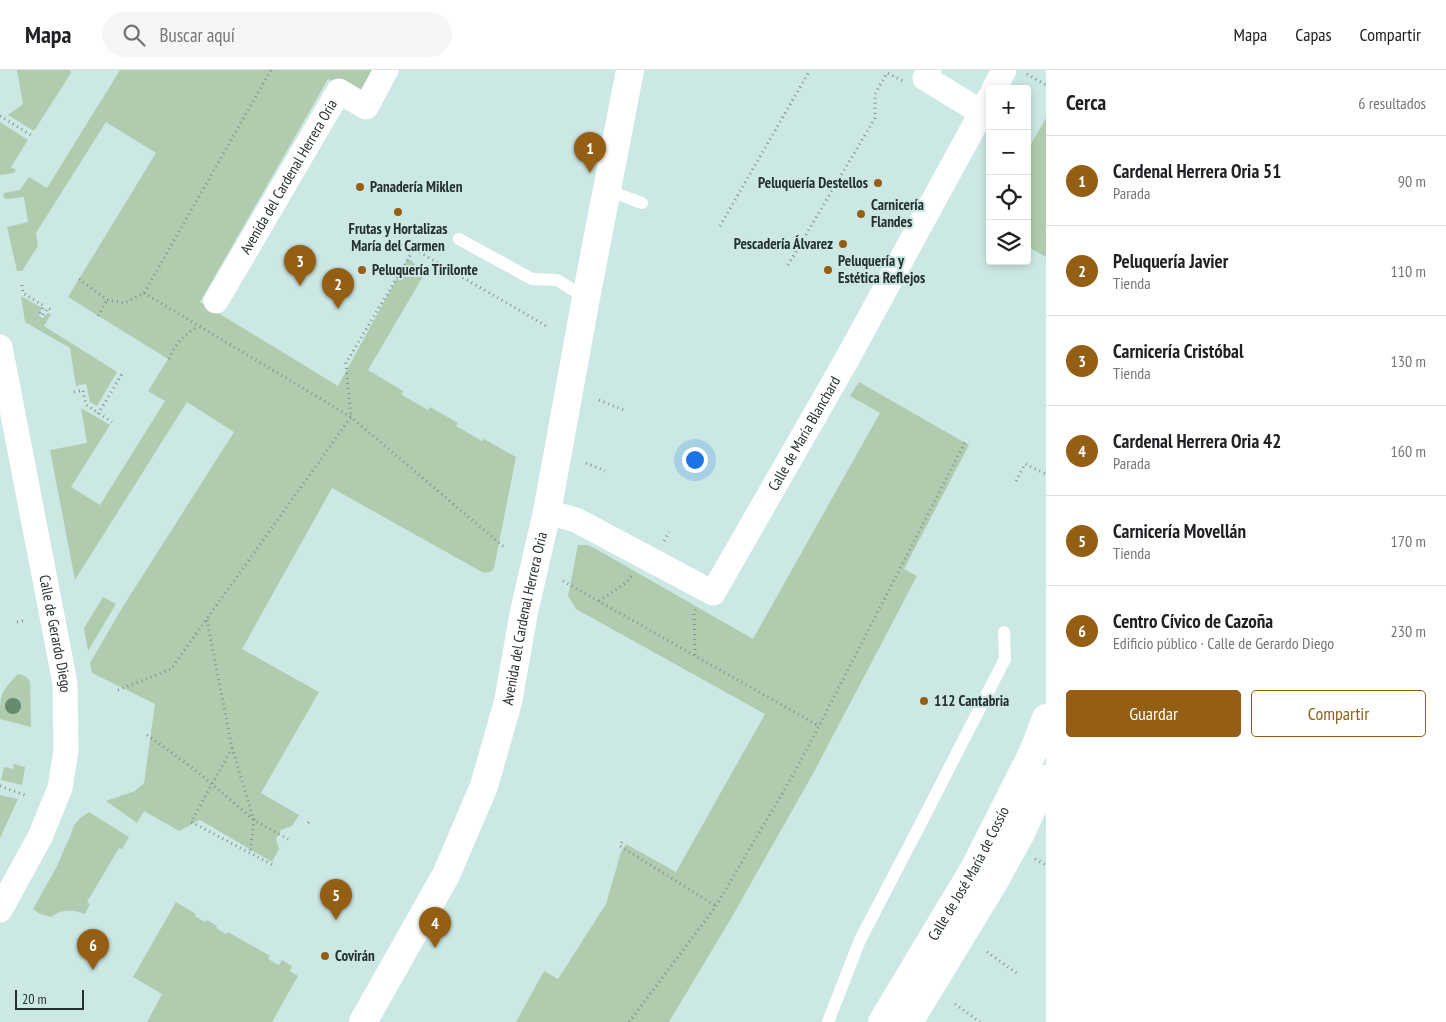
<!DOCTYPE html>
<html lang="es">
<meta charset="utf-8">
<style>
:root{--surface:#fff;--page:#f6f6f6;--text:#202124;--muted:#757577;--line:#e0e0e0;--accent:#945f15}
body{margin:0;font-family:"PT Sans Narrow",sans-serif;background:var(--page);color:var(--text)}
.controls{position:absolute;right:15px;top:15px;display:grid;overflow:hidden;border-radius:5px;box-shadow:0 2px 8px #0003}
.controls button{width:45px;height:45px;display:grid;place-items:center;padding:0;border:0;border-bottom:1px solid var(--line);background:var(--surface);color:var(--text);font:25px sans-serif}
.scale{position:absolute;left:15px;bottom:12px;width:69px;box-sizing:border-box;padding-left:5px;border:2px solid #25302f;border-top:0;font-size:14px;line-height:18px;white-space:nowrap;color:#25302f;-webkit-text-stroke:4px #cce8e5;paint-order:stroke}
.you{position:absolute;left:694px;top:389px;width:18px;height:18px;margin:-12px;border:4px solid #fff;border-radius:50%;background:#1a73e8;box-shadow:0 0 0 8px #1a73e833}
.badge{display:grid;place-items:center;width:32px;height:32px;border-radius:50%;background:var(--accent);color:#fff;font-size:16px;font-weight:700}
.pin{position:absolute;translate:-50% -41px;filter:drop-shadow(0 1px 2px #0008)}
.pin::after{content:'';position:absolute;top:26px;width:18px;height:15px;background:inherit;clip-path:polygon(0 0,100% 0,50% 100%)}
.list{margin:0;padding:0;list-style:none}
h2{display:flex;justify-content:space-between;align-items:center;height:65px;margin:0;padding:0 20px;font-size:21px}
h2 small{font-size:16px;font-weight:400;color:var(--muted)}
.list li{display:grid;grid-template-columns:32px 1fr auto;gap:15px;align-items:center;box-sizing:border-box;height:90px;padding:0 20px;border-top:1px solid var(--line)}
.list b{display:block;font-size:19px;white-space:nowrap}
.list p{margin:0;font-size:16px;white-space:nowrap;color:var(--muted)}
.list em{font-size:16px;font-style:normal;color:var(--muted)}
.actions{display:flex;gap:10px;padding:15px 20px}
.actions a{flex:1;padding:11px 0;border:1px solid var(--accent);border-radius:5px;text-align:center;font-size:18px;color:var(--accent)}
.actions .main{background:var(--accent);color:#fff}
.icon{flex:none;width:28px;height:28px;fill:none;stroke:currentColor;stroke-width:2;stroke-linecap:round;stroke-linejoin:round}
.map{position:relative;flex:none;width:1046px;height:952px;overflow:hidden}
header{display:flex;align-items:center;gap:30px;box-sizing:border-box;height:70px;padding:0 25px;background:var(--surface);border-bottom:1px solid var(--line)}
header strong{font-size:24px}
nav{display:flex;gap:28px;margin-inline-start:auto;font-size:18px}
.search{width:350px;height:45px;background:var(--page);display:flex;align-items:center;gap:12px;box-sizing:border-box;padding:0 18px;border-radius:28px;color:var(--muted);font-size:19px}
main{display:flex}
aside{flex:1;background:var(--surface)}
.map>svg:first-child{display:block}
</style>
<header>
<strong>Mapa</strong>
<div class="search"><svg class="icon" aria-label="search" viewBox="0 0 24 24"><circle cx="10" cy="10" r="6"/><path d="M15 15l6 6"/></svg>Buscar aquí</div>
<nav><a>Mapa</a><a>Capas</a><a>Compartir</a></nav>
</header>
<main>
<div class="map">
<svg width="1046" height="952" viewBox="0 0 1046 952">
<rect width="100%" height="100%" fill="#cce8e5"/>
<path fill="#b1cbae" d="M17,0h53l1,3 -37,58 -26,-16 15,-11z
M120,0h255l-15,25 -32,-16 -128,223 138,84 70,-128 17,15 -57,97 35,21 -1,4 26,15 2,-3 28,16 -2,3 26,15 2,-2 32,18 -22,111c-3,5 -6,5 -12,4l-150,-84 -90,161 77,43 -58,101 38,22 -7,11 -11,4 -5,9 3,10 -7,13 -72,-42 -21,11 -35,-20 -7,12 -31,-22 29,-10 9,-8 11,-79 -63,-31 -2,-10 32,-55 112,-176 -47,-30 -112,178 -25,-130 37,-7 -6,-35 29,17 -39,62 29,18 65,-104 -17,-10 20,-32 -100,-62 88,-144 -50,-31 -70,111 2,13 -16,25h-5l-10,-44 21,-5 -4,-25 -17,2 -4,-2 1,-4 16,-3 9,-13 18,11z
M1046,48v139l-19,-11v-95z
M0,52l28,18 -17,27 5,3 -2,3 -14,2z
M21,226l21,12 -3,8 4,2 5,-5 3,1 -7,12 73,46 -20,34 -7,-4 -4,-18 -10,2 -6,-38 -45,-26z
M859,312l110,63 -65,124 13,7 -102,194 -82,145 -64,107h-153l28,-51 14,8 48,-75 15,-52 5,-8 50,28 89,-158 -189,-105 -8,-13 10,-51h9l9,4 157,90 127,-226 -30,-17z
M103,527l13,7 -28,47 -4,-23z
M18,604c5,1 9,2 12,8l1,45 -31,-8c0,-25 0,-26 18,-45z
M14,694l11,3 -3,18 -21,-5 3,-13 9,2z
M0,725l18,4 -18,39z
M89,742l40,25 -7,12 -3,-1 -32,54 3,2 -5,10c-13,-5 -23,-5 -34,3l-11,-3 -7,-5 23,-41 15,-34 3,-9 6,-7z
M176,832l20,12 -1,2 10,6 2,-2 10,6 -1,2 10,6 2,-2 42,24 -2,3 11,6 3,-5 10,6 -2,5 8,5 -26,46h-125l15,-28 -29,-17z"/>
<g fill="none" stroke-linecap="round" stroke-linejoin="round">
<path stroke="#7f9391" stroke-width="3" stroke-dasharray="1 4" stroke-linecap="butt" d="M1027,4l19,11
M0,46l31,19
M720,156l90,-156
M788,195l87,-147v-24l12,-21 16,8
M79,209l28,21 18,3 19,-10 127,-223
M22,215l1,8 21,13 -4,8 3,1 5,-7 5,3
M144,223l207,124 154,131
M98,246l9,-16
M169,289c6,-15 15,-24 29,-33
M74,322l9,-2 3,15 26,17
M599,330l27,11
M98,344l24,-40
M586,393l19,8
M1016,411l9,-17 21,10
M664,471l5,-9
M563,511l256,145
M599,531l28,-19 4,-6
M207,550l25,128 22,72 -4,34
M17,552l9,-2
M695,585l-1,-43 2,-3
M118,620l53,-21 180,-252 -5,-54 68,-114 134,78
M147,665l47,34 60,51 34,19
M232,678l-41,74 82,43
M0,716l27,10
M308,753l2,-2
M622,772l-2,4 96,60
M1035,789l11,6
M987,882l31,22
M955,934l25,18
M629,952l87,-116 77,-131 26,-49 146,-284"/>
<path stroke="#fff" stroke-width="12" d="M607,120l35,13
M459,169l73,40 25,1 29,18
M828,952l32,-82 60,-115 85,-166 -1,-27"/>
<g stroke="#fff" stroke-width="25">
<path d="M929,0l-4,8 56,34"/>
<path d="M994,19l10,-19"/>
<path id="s1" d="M216,231l123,-210 27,16 20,-37"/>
<path id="s2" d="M0,277l65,336 1,68 -6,37 -20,49 -40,73"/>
<path id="s3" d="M547,442l29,8 137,73 133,-232 144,-264"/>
</g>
<path stroke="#fff" stroke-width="28" id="s4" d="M363,952l83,-147 38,-89 24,-84 16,-90 23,-100 39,-214 44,-228"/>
<g stroke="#fff" stroke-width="28">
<path id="s5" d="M882,952l92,-153 60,-119 12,-32"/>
<path d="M909,952l85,-140 27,-49 25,-54"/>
</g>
</g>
<circle fill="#658b6f" cx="13" cy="636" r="8"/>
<g fill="#945f15" stroke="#cce8e5" stroke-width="2">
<circle cx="878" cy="113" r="5"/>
<circle cx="360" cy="117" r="5"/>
<circle cx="398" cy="142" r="5"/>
<circle cx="861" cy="144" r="5"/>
<circle cx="843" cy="174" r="5"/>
<circle cx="362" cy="200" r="5"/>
<circle cx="828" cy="200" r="5"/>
<circle cx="924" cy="631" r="5"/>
<circle cx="325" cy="886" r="5"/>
</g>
<g text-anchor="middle" stroke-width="4" stroke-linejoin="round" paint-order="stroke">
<g font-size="15" fill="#25302f" stroke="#cce8e5">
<text dy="5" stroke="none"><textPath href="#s1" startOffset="144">Avenida del Cardenal Herrera Oria</textPath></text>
<text dy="5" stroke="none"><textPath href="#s3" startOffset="369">Calle de María Blanchard</textPath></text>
<text dy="5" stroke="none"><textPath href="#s4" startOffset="438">Avenida del Cardenal Herrera Oria</textPath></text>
<text dy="5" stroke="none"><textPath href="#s2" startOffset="292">Calle de Gerardo Diego</textPath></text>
<text dy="5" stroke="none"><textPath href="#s5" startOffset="172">Calle de José María de Cossío</textPath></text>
</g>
<g font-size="15" font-weight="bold" fill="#25302f" stroke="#cce8e5" text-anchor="start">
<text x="868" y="118" text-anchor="end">Peluquería Destellos</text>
<text x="370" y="122">Panadería Miklen</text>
<text x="871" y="140">Carnicería<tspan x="871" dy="17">Flandes</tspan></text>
<text x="398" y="164" text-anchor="middle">Frutas y Hortalizas<tspan x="398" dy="17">María del Carmen</tspan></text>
<text x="833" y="179" text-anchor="end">Pescadería Álvarez</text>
<text x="838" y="196">Peluquería y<tspan x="838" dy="17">Estética Reflejos</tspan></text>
<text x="372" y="205">Peluquería Tirilonte</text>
<text x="934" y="636">112 Cantabria</text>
<text x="335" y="891">Covirán</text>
</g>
</g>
</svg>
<div class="controls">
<button>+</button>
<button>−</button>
<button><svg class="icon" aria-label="locate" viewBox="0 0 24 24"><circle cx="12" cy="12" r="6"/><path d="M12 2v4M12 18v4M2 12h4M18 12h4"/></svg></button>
<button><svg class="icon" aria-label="layers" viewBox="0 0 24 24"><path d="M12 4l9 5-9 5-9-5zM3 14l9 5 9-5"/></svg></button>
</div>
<div class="scale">20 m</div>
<div class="you"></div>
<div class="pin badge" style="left:590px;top:103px">1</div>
<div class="pin badge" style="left:338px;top:239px">2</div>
<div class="pin badge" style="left:300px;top:216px">3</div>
<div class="pin badge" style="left:435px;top:878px">4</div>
<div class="pin badge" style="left:336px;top:850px">5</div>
<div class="pin badge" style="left:93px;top:900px">6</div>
</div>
<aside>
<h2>Cerca<small>6 resultados</small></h2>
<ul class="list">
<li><span class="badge">1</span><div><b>Cardenal Herrera Oria 51</b><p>Parada</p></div><em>90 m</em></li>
<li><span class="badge">2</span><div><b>Peluquería Javier</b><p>Tienda</p></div><em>110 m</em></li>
<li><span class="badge">3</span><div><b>Carnicería Cristóbal</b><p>Tienda</p></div><em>130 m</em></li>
<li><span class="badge">4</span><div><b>Cardenal Herrera Oria 42</b><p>Parada</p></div><em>160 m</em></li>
<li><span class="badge">5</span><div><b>Carnicería Movellán</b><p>Tienda</p></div><em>170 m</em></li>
<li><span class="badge">6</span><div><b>Centro Cívico de Cazoña</b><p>Edificio público · Calle de Gerardo Diego</p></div><em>230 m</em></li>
</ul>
<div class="actions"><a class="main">Guardar</a><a>Compartir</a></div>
</aside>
</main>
